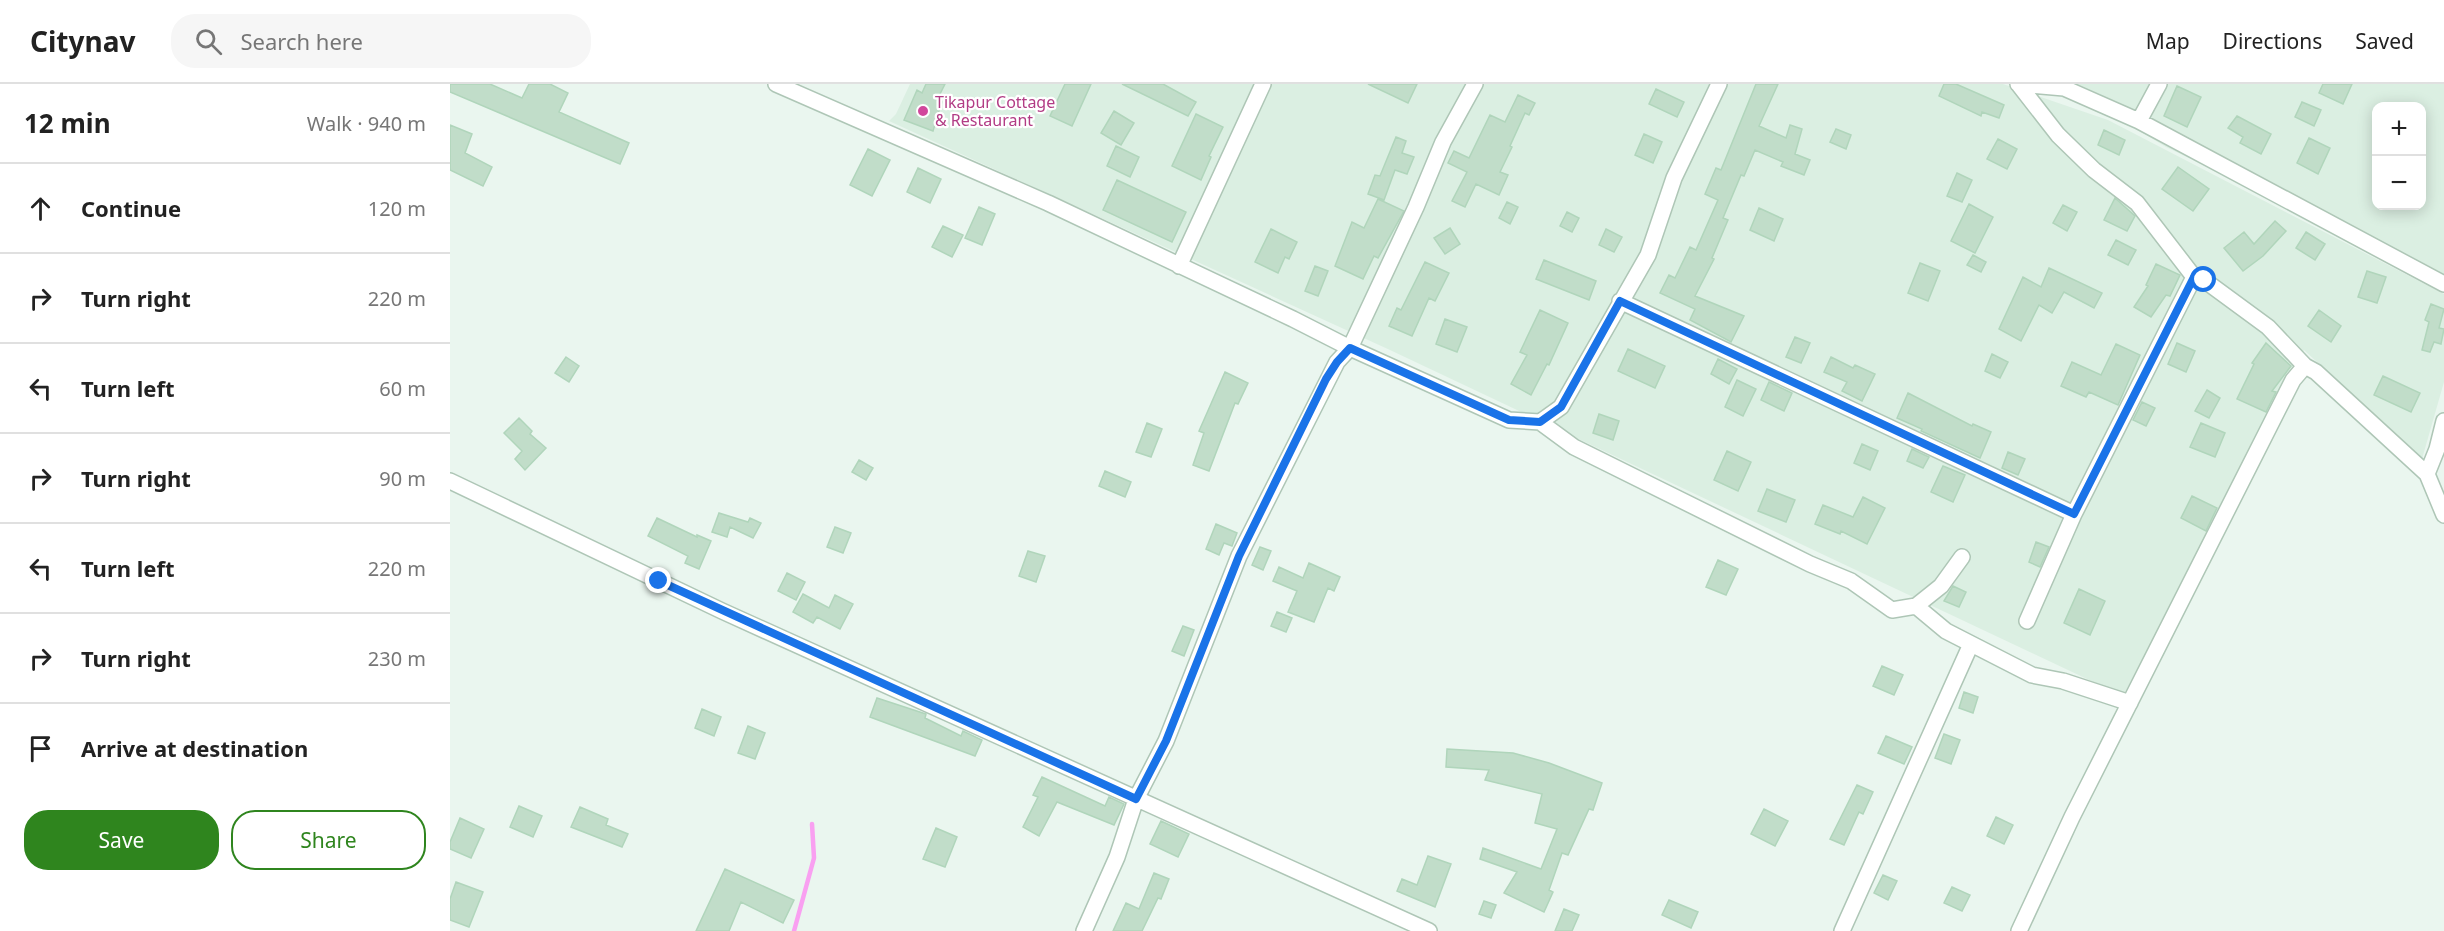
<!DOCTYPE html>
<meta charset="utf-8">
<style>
:root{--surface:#fff;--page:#f6f6f6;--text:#222;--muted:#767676;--line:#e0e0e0;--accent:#2f851e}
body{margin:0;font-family:"Noto Sans",sans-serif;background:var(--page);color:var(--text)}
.controls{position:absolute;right:18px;top:18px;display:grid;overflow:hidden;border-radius:12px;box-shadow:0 3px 15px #0003}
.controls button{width:54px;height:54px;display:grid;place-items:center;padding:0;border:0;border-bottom:2px solid var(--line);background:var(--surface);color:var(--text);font:30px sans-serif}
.stop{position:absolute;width:18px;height:18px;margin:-14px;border:4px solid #1a73e8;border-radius:50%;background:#fff}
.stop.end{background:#1a73e8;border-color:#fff;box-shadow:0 2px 6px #0008}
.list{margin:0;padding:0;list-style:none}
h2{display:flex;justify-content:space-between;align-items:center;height:78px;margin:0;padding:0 24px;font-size:26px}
h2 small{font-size:20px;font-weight:400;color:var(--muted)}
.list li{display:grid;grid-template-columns:39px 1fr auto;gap:18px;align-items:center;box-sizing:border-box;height:90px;padding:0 24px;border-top:2px solid var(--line)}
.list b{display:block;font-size:22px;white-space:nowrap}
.list em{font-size:20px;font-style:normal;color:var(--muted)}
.actions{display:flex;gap:12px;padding:18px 24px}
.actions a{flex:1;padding:14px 0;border:2px solid var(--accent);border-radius:24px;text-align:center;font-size:21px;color:var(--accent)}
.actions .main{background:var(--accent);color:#fff}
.icon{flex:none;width:33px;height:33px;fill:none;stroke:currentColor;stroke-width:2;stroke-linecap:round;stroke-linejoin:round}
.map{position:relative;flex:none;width:1994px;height:847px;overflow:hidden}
header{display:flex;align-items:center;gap:36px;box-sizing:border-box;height:84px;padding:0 30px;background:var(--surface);border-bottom:2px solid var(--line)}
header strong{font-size:28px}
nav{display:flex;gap:33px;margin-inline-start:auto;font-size:21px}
.search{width:420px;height:54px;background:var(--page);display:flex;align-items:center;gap:15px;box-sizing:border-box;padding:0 21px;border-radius:24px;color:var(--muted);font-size:22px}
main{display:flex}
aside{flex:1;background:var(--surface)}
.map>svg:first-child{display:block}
</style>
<header>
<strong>Citynav</strong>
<div class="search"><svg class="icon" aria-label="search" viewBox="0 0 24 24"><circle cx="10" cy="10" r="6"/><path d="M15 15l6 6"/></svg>Search here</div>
<nav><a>Map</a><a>Directions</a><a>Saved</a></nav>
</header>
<main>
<aside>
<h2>12 min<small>Walk · 940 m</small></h2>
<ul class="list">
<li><svg class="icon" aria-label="ahead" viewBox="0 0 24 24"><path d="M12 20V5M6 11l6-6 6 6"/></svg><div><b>Continue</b></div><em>120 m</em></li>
<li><svg class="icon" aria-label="right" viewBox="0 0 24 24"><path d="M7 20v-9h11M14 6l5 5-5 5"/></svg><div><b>Turn right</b></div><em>220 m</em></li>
<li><svg class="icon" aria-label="left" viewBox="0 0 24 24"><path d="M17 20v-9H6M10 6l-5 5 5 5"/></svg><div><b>Turn left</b></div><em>60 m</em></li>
<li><svg class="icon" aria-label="right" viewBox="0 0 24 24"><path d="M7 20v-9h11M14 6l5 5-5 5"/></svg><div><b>Turn right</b></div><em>90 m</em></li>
<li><svg class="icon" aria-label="left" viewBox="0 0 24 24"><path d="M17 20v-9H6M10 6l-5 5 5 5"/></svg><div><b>Turn left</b></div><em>220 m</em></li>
<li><svg class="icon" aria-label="right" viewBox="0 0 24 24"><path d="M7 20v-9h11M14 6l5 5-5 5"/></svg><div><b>Turn right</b></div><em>230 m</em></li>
<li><svg class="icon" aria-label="arrive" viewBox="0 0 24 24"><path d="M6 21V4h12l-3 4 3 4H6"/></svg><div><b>Arrive at destination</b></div></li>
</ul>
<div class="actions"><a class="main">Save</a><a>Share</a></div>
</aside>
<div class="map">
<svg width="1994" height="847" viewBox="0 0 1994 847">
<rect width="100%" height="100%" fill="#eaf6ef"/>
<path fill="#dbefe2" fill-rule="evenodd" d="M460,0h1093l105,36 336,174v88l-22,77 -118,-109 -181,346 -733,-346 -501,-229 7,-7z
M1612,0h382v197l-278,-134zM1926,22h46v100h-46z"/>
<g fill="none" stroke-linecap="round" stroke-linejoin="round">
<path stroke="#f9a0f1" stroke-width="4.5" d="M344,847l20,-73 -2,-34"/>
</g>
<path fill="#c1ddc9" stroke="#b0d5bb" stroke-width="1.5" d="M0,0h40l32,14 7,-14h21l18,9 -9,19 70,31 -9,21 -170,-72z
M476,0h19l-8,16 5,2 -9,29 -29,-11 13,-30 5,3z
M615,0h26l-19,42 -22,-10z
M672,0h41l33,18 -8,14z
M918,0h49l-9,19z
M1306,0h22l-19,42 27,12 4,-13 12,4 -7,25 15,6 -6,15 -23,-9 2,-4 -28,-12 -11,26 -3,-1 -18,43 5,2 -16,38 2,1 -19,37 49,20 -13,26 -41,-22 5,-11 -35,-16 9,-18 6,3 15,-31 6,3 22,-50 -13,-6 11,-26 5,2z
M1494,0h12l48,21 -5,13 -17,-6 -1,4 -42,-20z
M1873,0h29l-9,20 -24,-11z
M1727,2l24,11 -14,30 -23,-11z
M1206,5l28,13 -7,15 -28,-13z
M1068,11l17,8 -6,12 -4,-2 -15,33 2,1 -12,25 8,3 -9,20 -23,-11 -11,23 -13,-6 15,-29 -19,-9 6,-12 15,7 21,-43 15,7z
M1852,18l19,8 -7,16 -19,-9z
M664,27l20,12 -13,22 -20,-12z
M746,30l27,13 -14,29 2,1 -10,23 -29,-14z
M1787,32l34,18 -10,20 -21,-11 3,-6 -15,-9z
M0,41l22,9 -7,19 27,14 -9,19 -33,-16z
M1386,45l15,6 -5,14 -16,-7z
M1654,46l21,10 -6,15 -21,-10z
M1194,50l18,8 -9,21 -18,-8z
M946,53l10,4 -4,12 12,4 -7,17 -12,-4 -11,30 -16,-6 7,-19 5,1z
M1859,54l21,10 -12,26 -21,-11z
M1548,55l19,10 -10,20 -20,-10z
M666,62l23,11 -9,20 -23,-11z
M418,65l22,11 -18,36 -22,-11z
M1728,83l31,22 -16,22 -31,-22z
M468,84l23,11 -11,24 -23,-11z
M1507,89l15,7 -10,22 -15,-6z
M667,96l69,32 -14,30 -69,-32z
M1665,114l20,18 -8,15 -23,-11z
M928,115l26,12 -26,47 -4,-2 -11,23 -28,-13 17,-44 12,6z
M1057,118l11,5 -8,17 -11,-6z
M1519,120l24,13 -18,36 -24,-12z
M1613,121l14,7 -10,19 -14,-8z
M529,123l16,7 -13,31 -17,-7z
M1309,124l24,11 -9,22 -24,-11z
M1117,128l12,6 -7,14 -12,-6z
M1825,137l11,10 -23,25 -20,15 -19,-23 20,-16 10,12z
M493,142l20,9 -11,22 -20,-10z
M1000,144l10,16 -15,10 -11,-16z
M821,145l26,13 -8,17 -4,-2 -7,16 -23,-11z
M1156,145l16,8 -8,15 -15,-7z
M1856,148l19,12 -10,16 -19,-12z
M1666,156l20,10 -8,15 -20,-10z
M1523,171l13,7 -5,10 -14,-7z
M1094,176l52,21 -7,19 -53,-21z
M975,178l24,11 -14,28 -6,-3 -17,38 -23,-10 8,-18 4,2z
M1470,179l20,8 -12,30 -20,-8z
M1706,180l24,11 -10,21 -4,-1 -15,22 -17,-10 14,-21 -2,-1z
M865,182l13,5 -10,25 -13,-5z
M1599,184l53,25 -8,15 -30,-16 -12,21 -13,-8 -18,36 -22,-12 24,-52 18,10z
M1917,187l19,6 -9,26 -19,-6z
M1981,220l13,5 -5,19 5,1 -3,15 -7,-2 -4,10 -8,-2 7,-28 -4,-2z
M1090,226l28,13 -19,42 -2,-1 -16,31 -20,-11 16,-29 -7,-3z
M1869,226l22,16 -10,16 -23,-16z
M995,235l22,8 -10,25 -21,-8z
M1345,253l15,6 -9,20 -15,-6z
M1727,259l18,8 -9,21 -18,-8z
M1816,259l25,23 -19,25 4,1 -10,20 -29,-13 17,-35 -2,-1z
M1666,260l24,11 -22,50 -29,-13 -3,5 -25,-11 11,-24 29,13z
M1178,265l37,17 -10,22 -37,-17z
M1542,270l16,8 -8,16 -15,-7z
M116,273l13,9 -10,16 -14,-9z
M1381,273l22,11 2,-3 20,9 -13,27 -20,-10 5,-9 -23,-10z
M1268,275l19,10 -8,15 -18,-10z
M775,288l23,11 -10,21 -3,-1 -26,68 -16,-6 11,-32 -5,-2z
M1933,292l37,17 -9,19 -37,-17z
M1287,296l19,9 -13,27 -18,-9z
M1319,298l23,11 -8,18 -23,-11z
M1757,306l13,8 -11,20 -14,-7z
M1458,309l64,33 1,-2 18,8 -11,26 -59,-27 1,-2 -25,-11z
M1692,318l13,6 -9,18 -13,-6z
M1149,330l20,7 -6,19 -20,-7z
M69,334l13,13 -2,3 16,14 -21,22 -10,-11 7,-8 -18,-18z
M697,339l15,6 -11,28 -15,-5z
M1751,339l24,10 -10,24 -25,-10z
M1412,360l16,7 -8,19 -16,-7z
M1462,365l17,8 -6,11 -16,-7z
M1277,367l24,11 -13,29 -24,-11z
M1558,368l17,7 -7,16 -16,-7z
M409,376l14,8 -7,12 -14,-8z
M1493,382l22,9 -12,27 -22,-10z
M655,387l26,11 -6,15 -26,-11z
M1317,405l28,11 -9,22 -28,-11z
M1742,412l25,12 -11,23 -25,-13z
M1413,413l22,11 -18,36 -26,-13 -1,3 -25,-10 8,-19 30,12z
M269,429l29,9 2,-4 11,5 -8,15 -23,-11 -3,10 -15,-5z
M207,434l40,19v-2l14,6 -12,28 -14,-6 3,-7 -40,-20z
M766,440l21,9 -5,13 -8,-3 -5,12 -13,-6z
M385,443l16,6 -8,20 -16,-6z
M1586,458l13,5 -9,20 -11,-5z
M810,463l11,4 -8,19 -11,-5z
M578,467l17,5 -9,26 -17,-6z
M1268,476l20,9 -12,26 -20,-8z
M859,479l31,14 -6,14 -6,-3 -14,34 -26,-10 9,-21 -24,-10 6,-14 24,11z
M337,489l18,9 -9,18 -18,-9z
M1503,502l13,6 -7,15 -15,-6z
M1629,505l26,12 -15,34 -26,-12z
M353,510l26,14 6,-13 18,9 -13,25 -23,-12 -4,6 -20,-11z
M827,528l15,6 -6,14 -15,-6z
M733,542l11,4 -10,26 -12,-5z
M1432,582l21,9 -9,20 -21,-9z
M1514,608l14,5 -5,16 -14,-5z
M427,614l49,16 -1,4 36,18 2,-5 19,9 -7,16 -105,-39z
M252,625l19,8 -7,19 -19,-8z
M298,642l17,7 -10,26 -17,-6z
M1494,650l16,6 -9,24 -16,-6z
M1436,652l26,11 -8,17 -26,-11z
M997,665l66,4 36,10 53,20 -9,27 -4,-1 -21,46 -6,-2 -13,37 4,2 -9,20 -40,-19 13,-21 -37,-13 3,-11 58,21 16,-40 -22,-6 7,-29 -57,-14 4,-10 -43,-3z
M592,693l63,29 4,-9 15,7 -10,21 -57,-23 -18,34 -16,-9 15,-30 -5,-2z
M1407,701l16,7 -10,22 -4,-2 -15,33 -14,-6z
M69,722l23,10 -9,21 -23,-10z
M130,723l28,12 -2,6 22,9 -6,13 -51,-20z
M1314,725l24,12 -13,25 -24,-12z
M1546,733l17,8 -9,19 -17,-8z
M10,734l24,11 -13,29 -21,-9v-7z
M711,737l28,13 -11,23 -28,-13z
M486,744l21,9 -12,30 -22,-8z
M978,772l23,8 -16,43 -38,-16 5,-12 15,6z
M275,785l69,31 -11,23 -42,-21 -12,29h-33z
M704,789l15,6 -8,20 -3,-1 -16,33h-29l13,-28 13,6z
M1433,791l14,6 -9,19 -14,-7z
M6,798l27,10 -14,35 -19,-7v-21z
M1502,803l18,8 -8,16 -18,-8z
M1219,816l29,12 -7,16 -29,-13z
M1034,817l12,4 -5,13 -12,-4z
M1114,825l15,6 -7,16h-17z"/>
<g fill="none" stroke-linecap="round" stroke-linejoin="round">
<g stroke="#aec6b6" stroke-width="18">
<path id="minor" d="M326,0l272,119 245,116 57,29 66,-141 27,-65 32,-58
M1568,0l46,4 75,33 20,-37
M1569,1l39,50 36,35 43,33 57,74 10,3 64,47 37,39 11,6 111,102
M1689,37l305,163
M729,182l84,-182
M1170,217l454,213
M1994,337l-7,28 -10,25 17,41
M1090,338l34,25 236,117 41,17 41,29 24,-4 25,-20 21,-29
M0,397l272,130 707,320
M1466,522l30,25 86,44 31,6 67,22
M1577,537l47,-107 120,-237
M634,847l33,-74 19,-58 30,-58 73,-185 98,-194 13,-14 159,72 31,2 21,-15 87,-152 26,-77 45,-94
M1392,847l129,-287
M1569,847l53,-114 221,-437 12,-14"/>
</g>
<use href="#minor" stroke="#fff" stroke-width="15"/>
</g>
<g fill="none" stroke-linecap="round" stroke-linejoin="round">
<path stroke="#1a73e8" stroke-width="8" d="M209,497l477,218 30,-58 73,-185 87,-177 11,-17 13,-14 159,72 31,2 21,-15 59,-106 454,213 120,-237 10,3"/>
</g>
<circle fill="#d1479c" stroke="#fff" stroke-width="2" cx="473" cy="27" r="6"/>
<g text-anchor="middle" stroke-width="4.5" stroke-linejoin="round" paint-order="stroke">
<g font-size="16" fill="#b23c85" stroke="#fff" text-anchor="start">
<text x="485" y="24">Tikapur Cottage<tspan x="485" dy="18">&amp; Restaurant</tspan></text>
</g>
</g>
</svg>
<div class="controls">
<button>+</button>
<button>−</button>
</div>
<div class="stop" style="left:1754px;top:196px"></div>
<div class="stop end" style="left:209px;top:497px"></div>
</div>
</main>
